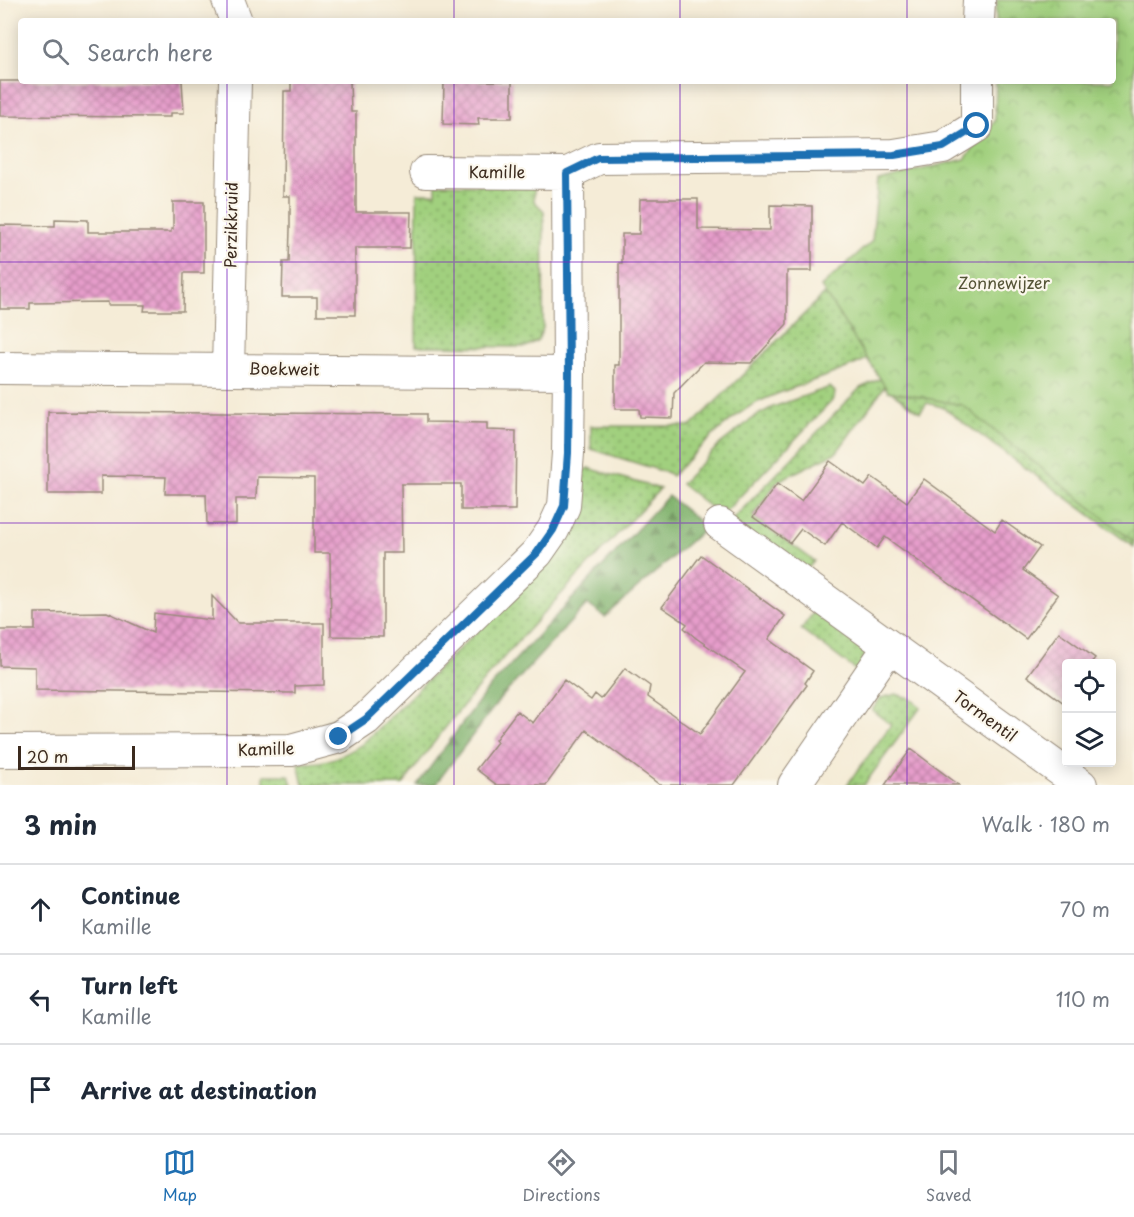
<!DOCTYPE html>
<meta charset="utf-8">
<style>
:root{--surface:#fff;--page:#f6f6f7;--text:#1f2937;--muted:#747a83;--line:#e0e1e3;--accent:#1f6fb2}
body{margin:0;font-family:"Playpen Sans",sans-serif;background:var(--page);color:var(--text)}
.controls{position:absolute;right:18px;bottom:18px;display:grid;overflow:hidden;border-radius:6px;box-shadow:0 3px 15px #0003}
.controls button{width:54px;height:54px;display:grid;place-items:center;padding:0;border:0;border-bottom:2px solid var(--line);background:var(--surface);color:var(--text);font:30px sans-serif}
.scale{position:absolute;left:18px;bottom:15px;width:117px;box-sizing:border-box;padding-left:6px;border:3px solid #3b2a1e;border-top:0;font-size:16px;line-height:21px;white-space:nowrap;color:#3b2a1e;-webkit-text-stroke:4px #fbf7ec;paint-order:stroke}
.stop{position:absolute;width:18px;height:18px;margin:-14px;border:4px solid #1f6fb2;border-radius:50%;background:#fff}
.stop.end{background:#1f6fb2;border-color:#fff;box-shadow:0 2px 6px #0008}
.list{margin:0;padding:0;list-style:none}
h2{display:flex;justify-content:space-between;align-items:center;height:78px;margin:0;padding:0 24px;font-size:26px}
h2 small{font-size:20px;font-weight:400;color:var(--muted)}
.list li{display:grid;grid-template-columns:39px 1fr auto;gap:18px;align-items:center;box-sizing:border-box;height:90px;padding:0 24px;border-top:2px solid var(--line)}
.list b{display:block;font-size:22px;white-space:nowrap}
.list p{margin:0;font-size:20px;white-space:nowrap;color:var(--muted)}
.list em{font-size:20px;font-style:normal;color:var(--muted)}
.icon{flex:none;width:33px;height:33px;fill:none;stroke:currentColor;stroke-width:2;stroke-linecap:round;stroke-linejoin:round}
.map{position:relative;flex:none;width:1134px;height:785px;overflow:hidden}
.search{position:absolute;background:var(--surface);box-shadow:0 3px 15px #0003;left:18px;right:18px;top:18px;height:66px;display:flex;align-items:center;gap:15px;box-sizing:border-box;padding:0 21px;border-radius:6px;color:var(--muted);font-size:22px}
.sheet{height:348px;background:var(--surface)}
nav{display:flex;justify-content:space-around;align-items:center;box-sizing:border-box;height:84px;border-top:2px solid var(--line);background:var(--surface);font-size:16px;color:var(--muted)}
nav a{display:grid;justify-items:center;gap:3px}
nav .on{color:var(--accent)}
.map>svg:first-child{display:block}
</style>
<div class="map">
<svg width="1134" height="785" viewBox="0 0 1134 785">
<defs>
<pattern id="grass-dots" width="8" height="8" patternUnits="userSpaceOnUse" patternTransform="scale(1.5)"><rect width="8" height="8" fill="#a1d07e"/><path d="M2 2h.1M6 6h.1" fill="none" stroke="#84a967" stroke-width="1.8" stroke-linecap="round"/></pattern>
<pattern id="forest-firs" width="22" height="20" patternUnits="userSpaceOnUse" patternTransform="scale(1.5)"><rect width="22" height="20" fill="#80b26d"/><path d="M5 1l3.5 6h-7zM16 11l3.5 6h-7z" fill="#6a9159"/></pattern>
<pattern id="park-crowns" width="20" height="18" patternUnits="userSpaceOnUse" patternTransform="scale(1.5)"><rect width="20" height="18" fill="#a1d07e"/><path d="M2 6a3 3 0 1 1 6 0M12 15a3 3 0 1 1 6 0" fill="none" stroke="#84a967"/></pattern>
<pattern id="building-cross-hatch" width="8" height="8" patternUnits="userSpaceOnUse" patternTransform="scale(1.5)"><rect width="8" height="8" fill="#e69dcb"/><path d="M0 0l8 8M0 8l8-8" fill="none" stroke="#bc80a4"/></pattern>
</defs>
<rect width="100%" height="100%" fill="#fbf7ec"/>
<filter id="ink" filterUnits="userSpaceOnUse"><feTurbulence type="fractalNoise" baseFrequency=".0167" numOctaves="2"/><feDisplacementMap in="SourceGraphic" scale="12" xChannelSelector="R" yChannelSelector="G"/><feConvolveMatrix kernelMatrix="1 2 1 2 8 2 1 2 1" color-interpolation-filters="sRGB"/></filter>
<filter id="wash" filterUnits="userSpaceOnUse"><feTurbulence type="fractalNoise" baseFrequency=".008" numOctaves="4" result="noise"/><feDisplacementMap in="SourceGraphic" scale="24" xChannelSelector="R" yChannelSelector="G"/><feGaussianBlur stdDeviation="1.35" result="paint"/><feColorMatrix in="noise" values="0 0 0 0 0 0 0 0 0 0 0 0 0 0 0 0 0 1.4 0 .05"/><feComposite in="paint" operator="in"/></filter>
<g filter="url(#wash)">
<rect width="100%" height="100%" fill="#f5ecd7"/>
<path fill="url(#grass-dots)" stroke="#6e7d4e" stroke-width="1.5" d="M436,184l98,2v15l10,10 -1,117 -5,12 -12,7 -110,-1 1,-153h19z
M876,243l-6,113 -5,4c-35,17 -74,26 -109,43 -26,13 -63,51 -84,73l-4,-3 -77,-24v-23h100z
M903,376l231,95v76l-192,-140 -15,-4 -7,9 -36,-25 -47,65 -59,29 -25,35 61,45 -8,10 -76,-49 130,-134 24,-11z
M830,387l5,5 -1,7 -113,117 -40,-32 39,-40 36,-28 17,-9z
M588,468l72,21c-90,96 -182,188 -257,296h-100l-5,-22c25,1 43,-5 64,-19l168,-165 50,-106z
M817,608l49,38 1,7 -10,18 -56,-42z
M896,694l13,4 12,9 -57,78h-17l44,-60 -19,-15 9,-12z
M264,775h25l3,10h-28z"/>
<path fill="url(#forest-firs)" stroke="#5e6e46" stroke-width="1.5" d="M668,496l38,31 -101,90 -18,-13 -87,95 -65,86h-18l70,-95z"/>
<path fill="url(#park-crowns)" stroke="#6e7d4e" stroke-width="1.5" d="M997,0h137v542l-172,-137 -74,-14 -67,-104 51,-46 6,-61 87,-21 30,-38 1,-40h117v-60h-117z"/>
<g id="blocks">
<path fill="url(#building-cross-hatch)" d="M0,81h182l2,32h-14v4l-170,-1z
M291,81h59l1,31h5v100h55l-1,36h-55v67h-38v-18h-35l1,-35h6l1,-33v-33h-7l1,-105h7z
M444,81h68v37h-34l1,7 -36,-1z
M640,199h58v30l72,1v-25l42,1v65h-25v53l-36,39 -47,-1 -30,31 -1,25 -33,-1 -1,-8h-24v-44h4v-102h3v-29h17z
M173,202h31v71h-20l-1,38h-39l1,-6h-37v-3l-78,1v6h-30v-84l55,1v-7l33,1v12h83v-3h2z
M48,412l378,2v8l61,1v7l29,1 -1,79h-54v-26h-60l1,69h-19v84l-52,-1 -1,-83h-16v-75l-57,-1 -1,22h-20v25h-29l-1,-30h-41l1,-17 -65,-1v18h-53z
M830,461l35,25 7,-9 35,25 17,-23 71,52 7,-11 38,27 -17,23 35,25 -32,44 -141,-102 -8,11 -35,-26 -17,24 -24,-17 -11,14 -37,-26 24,-33 24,17z
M701,555l84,61 -16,23 44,32 -8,12 2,2 -73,100h-74l-74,-55 -40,55h-49l-21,-16 21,-27 -2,-2 22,-29 16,12 31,-43 27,20 4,-6 6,5 24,-31 25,18 -2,11 52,37 45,-62 -49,-34 -12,-10 3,-4 -25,-17z
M212,596l26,27h86v62l-29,1v7l-260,-3v-23l-35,-1v-36h35v-17l72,-1 46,21 1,-20 58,7z
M1059,632l36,26 -4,5h-25v37l-2,3 -37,-27z
M911,749l48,36h-74z"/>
</g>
</g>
<g filter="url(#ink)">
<use href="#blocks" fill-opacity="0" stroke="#988b7a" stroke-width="1.5"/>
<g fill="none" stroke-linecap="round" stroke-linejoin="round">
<g stroke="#988b7a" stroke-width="34">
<path id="street" d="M228,0l8,21
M978,21l1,-21
M568,173l31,-15 295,-3 49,-8 34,-21v-45
M0,368l569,5
M228,369l7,-288
M720,524l361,261
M0,751l291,-1 48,-13 27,-18 171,-166 16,-23 11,-24 4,-53 1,-80 -1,-200 -142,-1
M794,785l95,-138"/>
</g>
<use href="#street" stroke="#fff" stroke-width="32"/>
</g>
</g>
<g fill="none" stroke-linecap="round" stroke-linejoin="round" filter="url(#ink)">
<path stroke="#1f6fb2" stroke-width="8" d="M339,737l27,-18 171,-166 16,-23 11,-24 4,-53 1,-80 -2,-200 31,-15 296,-3 49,-8 34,-21"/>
</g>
<path fill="none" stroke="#7b2cbf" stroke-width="1.5" stroke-opacity="0.55" d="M227,0v21M454,0v21M680,0v21M907,0v21M227,81v704M454,81v704M680,81v704M907,81v704M0,262h1134M0,523h1134"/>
<g text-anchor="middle" stroke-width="4.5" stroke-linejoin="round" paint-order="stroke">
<g font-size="16" fill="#3b2a1e" stroke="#fbf7ec">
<text x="497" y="178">Kamille</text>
<text transform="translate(231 225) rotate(-89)" y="6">Perzikkruid</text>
<text transform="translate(284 369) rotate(1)" y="6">Boekweit</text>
<text transform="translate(985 716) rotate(36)" y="6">Tormentil</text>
<text transform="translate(266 749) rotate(-2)" y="6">Kamille</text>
</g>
<g font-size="16" fill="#545436" stroke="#fbf7ec">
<text x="1004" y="289">Zonnewijzer</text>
</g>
</g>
</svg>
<div class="controls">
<button><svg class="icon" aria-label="locate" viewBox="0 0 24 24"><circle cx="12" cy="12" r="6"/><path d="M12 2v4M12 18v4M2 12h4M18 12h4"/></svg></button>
<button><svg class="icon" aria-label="layers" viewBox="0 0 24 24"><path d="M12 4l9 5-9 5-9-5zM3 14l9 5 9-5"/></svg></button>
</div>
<div class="scale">20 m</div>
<div class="stop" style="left:977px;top:126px"></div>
<div class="stop end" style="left:339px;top:737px"></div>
<div class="search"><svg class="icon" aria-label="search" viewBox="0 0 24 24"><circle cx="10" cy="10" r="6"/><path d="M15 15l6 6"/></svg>Search here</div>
</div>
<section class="sheet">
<h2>3 min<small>Walk · 180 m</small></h2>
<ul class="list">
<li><svg class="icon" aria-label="ahead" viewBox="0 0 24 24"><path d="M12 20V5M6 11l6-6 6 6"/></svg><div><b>Continue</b><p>Kamille</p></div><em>70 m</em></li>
<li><svg class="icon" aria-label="left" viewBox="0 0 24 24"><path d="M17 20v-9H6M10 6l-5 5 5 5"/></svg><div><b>Turn left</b><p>Kamille</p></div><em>110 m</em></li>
<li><svg class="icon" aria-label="arrive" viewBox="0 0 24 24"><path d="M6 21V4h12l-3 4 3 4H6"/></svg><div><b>Arrive at destination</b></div></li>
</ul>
</section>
<nav>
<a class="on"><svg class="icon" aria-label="map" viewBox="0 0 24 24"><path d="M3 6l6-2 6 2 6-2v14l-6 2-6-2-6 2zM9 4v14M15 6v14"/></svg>Map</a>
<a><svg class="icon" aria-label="directions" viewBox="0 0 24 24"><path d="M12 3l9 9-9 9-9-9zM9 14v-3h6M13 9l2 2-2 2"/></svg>Directions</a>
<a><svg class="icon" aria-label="saved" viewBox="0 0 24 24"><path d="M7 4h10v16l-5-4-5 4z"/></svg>Saved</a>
</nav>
